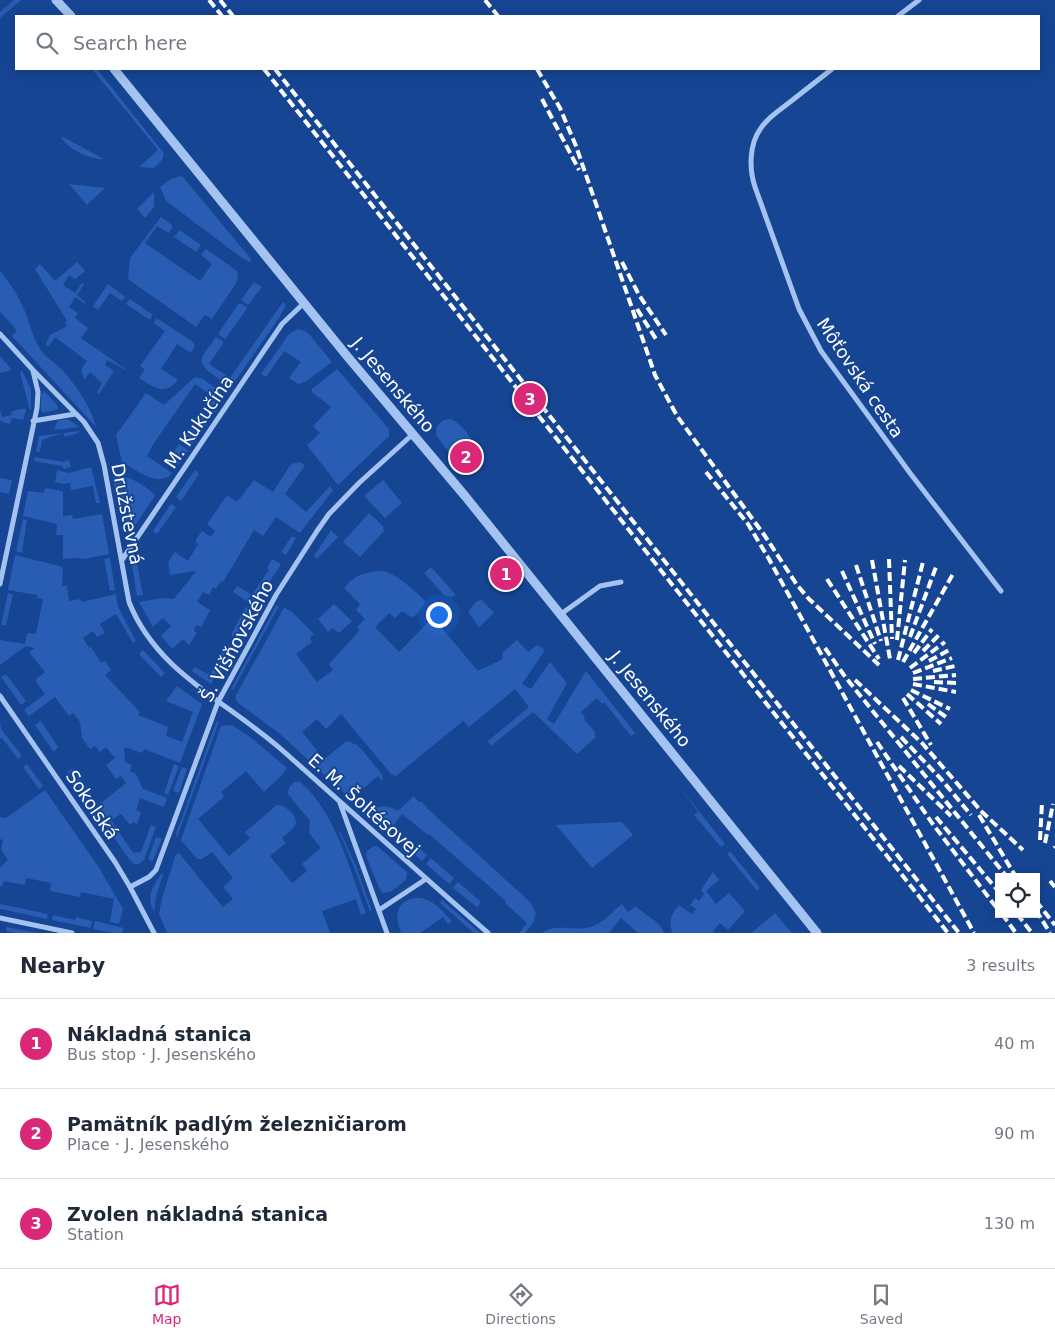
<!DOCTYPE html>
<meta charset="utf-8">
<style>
:root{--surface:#fff;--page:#f6f6f7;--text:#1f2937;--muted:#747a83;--line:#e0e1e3;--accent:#db2777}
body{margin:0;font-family:"DejaVu Sans",sans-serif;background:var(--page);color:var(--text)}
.controls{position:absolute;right:15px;bottom:15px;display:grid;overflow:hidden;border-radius:0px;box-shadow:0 2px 12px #0003}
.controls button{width:45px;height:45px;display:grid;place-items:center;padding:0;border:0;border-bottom:1px solid var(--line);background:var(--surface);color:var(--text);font:25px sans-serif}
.you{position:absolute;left:438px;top:614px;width:18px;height:18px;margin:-12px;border:4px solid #fff;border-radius:50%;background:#1a73e8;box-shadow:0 0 0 8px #1a73e833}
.badge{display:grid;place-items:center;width:32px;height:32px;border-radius:50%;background:var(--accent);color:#fff;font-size:16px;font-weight:700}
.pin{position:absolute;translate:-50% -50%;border:2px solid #fff;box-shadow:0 1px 5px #0006}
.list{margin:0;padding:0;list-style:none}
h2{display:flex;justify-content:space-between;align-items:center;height:65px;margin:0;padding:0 20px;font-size:21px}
h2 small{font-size:16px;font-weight:400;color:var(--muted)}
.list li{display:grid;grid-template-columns:32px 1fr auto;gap:15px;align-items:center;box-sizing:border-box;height:90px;padding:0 20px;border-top:1px solid var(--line)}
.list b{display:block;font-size:19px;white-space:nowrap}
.list p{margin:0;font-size:16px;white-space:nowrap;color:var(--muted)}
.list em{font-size:16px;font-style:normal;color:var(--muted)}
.icon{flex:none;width:28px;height:28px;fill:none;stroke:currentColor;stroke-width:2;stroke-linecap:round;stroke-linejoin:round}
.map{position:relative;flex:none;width:1055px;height:933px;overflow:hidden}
.search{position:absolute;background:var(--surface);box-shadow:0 2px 12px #0003;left:15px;right:15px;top:15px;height:55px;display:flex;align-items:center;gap:12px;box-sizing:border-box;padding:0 18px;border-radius:0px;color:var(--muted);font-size:19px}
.sheet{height:335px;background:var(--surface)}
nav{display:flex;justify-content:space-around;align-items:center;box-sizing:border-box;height:70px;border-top:1px solid var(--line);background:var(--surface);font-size:14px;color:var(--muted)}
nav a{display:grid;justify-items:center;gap:2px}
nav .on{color:var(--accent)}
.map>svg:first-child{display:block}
</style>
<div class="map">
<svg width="1055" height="933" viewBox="0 0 1055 933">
<rect width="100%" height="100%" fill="#164594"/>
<path fill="#285db3" d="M14,0h7l-21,18v-6z
M92,69h5l65,82 2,3 -2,6 -8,8 -15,-1 19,-17z
M61,136l43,23c-12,1 -39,-10 -43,-23z
M182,176l69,83 -1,3 -8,-4 -76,-57 -6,-14 11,-8z
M69,184l36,4 -18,17z
M154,192v15l-9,11 -8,-9z
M161,217l12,9 -4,7 -12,-7 -12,17 55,38 12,-17 -11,-9 5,-6 31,22 1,8 -3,6 -23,34 -7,-4 -9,12 -68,-48 2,-21z
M180,230l21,15 -5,7 -22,-15z
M77,262l8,9 -10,8 -6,-4 -6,10 12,8 7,-10 2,1 -7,11 8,7v2l-10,-7 -6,10 9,6 -3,5 13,10 -7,10 49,34 -23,-12 -2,5 9,6 -15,23 -2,-2 5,-9 -12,-11 -6,8 -3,-10 6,-9 -32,-24 -7,10 -2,-3 4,-9 17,-9 -2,-4 2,-1 -32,-52 5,-5 15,17z
M0,271c9,11 17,22 23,36 6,13 9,30 18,43 6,9 15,13 22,21 14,15 28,37 33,56l-84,-91 5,-5 -17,-20z
M254,282l8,5 -14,18 -7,-5z
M108,284l17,13 -3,4 -12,-8 -12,17 -5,-4z
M130,299l22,15v2l-2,4 -24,-16z
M283,302l3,3 -7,13 -46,66c-7,1 -12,-4 -18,-8 -23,-15 -11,-21 1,-39l7,4v3l-14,20 21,14z
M239,303l8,4 -1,3 -21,29 -7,-5z
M156,319h2l35,23 2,4 -4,7 -14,-9 -16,25 17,11c-15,17 -23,7 -39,-2l6,-9 -5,-3 25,-35 -11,-8z
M298,329l7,2 4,3 23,28 -27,20 -7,2 -9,-6 12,-16 -17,-11 -18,26 -5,-3 28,-40z
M0,356l12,14 -12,3z
M337,369l52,60v7l-51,49 -31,-40 13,-12 -7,-7 18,-19 -19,-15v-3z
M22,371l9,18v21l-1,1 -10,-39z
M195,377l8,2 18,13 1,9 -10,15 -9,-6 9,-14 -17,-12 -43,62 -5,10 25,17c-13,16 -37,-4 -50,-11l-6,-27 30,-42 18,12z
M44,391l14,15v3l-14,4 -3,-2v-16z
M20,409h6l-3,11 -11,-2 -2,6 -10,-3v-11l2,7 10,-2 -1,-3z
M200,413l9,6 -19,28 -8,-6z
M67,419l13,8 -26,3 4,-10z
M450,419c12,4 29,26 25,39l-8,6 -10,-1 -21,-28 1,-9 7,-6z
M79,431v2l-14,4 -2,-4 -21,7 -2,12 -4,-1 3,-15z
M179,444l9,6 -10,15 -8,-7z
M35,457l28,5 6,-2 2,7 -7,2 -2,-3 -28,-5z
M299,462l6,3 -20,29 21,18 24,-26 3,4 -33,43 -24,-16 -13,19 -9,-6 -31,52 -2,-1 -5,8 -3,-2 -4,8 -6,-3 -6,10 13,8 -9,17 -5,-2 -2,6 3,2 -8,12 -6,-6 -11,10 -11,-13 10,-10 -8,-8 -10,9 -14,-25 23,-4 12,1 22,-28 -26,4 -2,-13 7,-10 13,9 10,-17 -3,-3 7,-10 9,6 4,-6 -8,-7 20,-29 10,7 17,-22 19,12 16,-25 3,-3z
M91,467l9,36h-4l-3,-17 -22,4 -1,-7 -7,1 -8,-2 2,-12 12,3z
M195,470l4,4 -18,27 -5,-4z
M116,474c12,2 32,12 39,22l-21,31 -3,2c-14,-6 -15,-37 -18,-51z
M0,478l12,2 -3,14 -9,-2z
M383,480l19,23 -17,15 -21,-22z
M45,488l18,3v25l9,-1 1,4 29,-5 7,40 -25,5 -9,-1 -12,1v-24h-7l1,-11 -34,-8 5,-25 16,2z
M171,504l5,3 -19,27 -4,-3z
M369,513l14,13 1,5 -24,26 -17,-15z
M23,519l4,1 -5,33 -6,-2z
M331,530l7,7 -21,22 -3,-3z
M292,536l4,2 -10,17 -5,-3z
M15,555l48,12 -1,19h5l2,15 12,-2 1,3 34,-8 2,13 18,34 -3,2 -17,-29 -16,10 5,9 -8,4 -4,-6 -10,7 6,10 2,-1 10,16 4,-2 6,9 -6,5 35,37 -2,3 30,12 -2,9 16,6 11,-30 -27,-11 11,-15 25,18 -22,59 -36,-14 -2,4 -18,-6 1,15 7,3 -2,6 6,3 7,15 24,9 -3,9 -24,-9 -4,12 5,2 -4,12 -4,-2 -3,3 -9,-11 -10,6 22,33 8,-1 10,-27 5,2 -12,33 -5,4h-5l-5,-5 -35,-50 32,-26 -5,-7 -5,3 -10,-14 9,-7 -9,-11 -6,5 -5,-6 -5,3 -8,-11 -2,-16 -7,-9 -4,3 -14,-19 -26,19 -5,-6 21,-16 -10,-14 10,-8 -16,-20 6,-4 -9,-2 -26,19v-25l25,4 2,-11 9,1 7,-35 -6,-1v-3l-29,-5z
M110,558l5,32 -5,1 -6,-32z
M272,559l9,5 -27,42 -21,-14 4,-6 15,9 17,-25 -2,-2z
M137,563l6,32 -6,1 -5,-31z
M431,567l25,28 -5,2 -7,-2 -20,-22z
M385,571c16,7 27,17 39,29l1,3 -10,13 -4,1 -9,-6 -7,7 -6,-5 -14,14 24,25 40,-41 4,2 -8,7 43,51c9,-6 17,-6 25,-13l-1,-5 15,-13 11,12 9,-7 8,5 -23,34 9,5 19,-27 17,21 -20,36 7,5 32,-53 49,62 -4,3 -27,-34 -2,2 -5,-6 -16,14 4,5 -1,2 12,14 -2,2 2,2 -19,17 -44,-42 -42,34 -3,-5 41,-34 -14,-18 -46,38 -6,-6 -67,55 -5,-2 -50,-60 -15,15 -9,-10 -15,13 22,27 23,-18 10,4 6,6 19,23 1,8 -5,-6 -25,21 5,7 -3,-1 -75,-69 -43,-32 -2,-5 49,-89 7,3 23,23 -4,4 2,4 -16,12 21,28 16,-12 -4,-6 31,-34 -3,-3 8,-8 -9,-9 4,-6 -16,-16c11,-14 23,-17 41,-17z
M8,593l5,1 -7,31h-5z
M482,600l12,13 -15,14 -10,-14v-3l8,-9z
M334,604l18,17 -13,12 -6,-5 -5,4 -10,-13z
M276,606h3l-46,84 -2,-1z
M246,607l5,3 -15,27 -5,-2z
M226,646l4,3 -19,35 -19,-13 2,-4 16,8z
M143,650l22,23 -4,4 -22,-23z
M6,674l20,27 -5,4 -20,-28z
M0,719l1,10 21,27 -4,3 -16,-21h-2z
M217,720l1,4 -41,113 -1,-3z
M41,721l17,26 -4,5 -19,-27z
M232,725l18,12 37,31 -8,10 -15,14 -18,-21 -25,21 3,5 -26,22 31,37 21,-18 -5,-6 32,-27c7,-1 20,10 19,18 -1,6 -10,11 -14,15l4,5 -16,13 22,27 15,-12 -5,-7 19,-16 -12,-15 1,-12 -22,-27c0,-6 2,-8 6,-12h6c36,30 50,89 66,131l-5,2 -5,-16 -34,12 8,22h-163l-8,-19 3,-16 14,-44 3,-1 44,54 10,-8 -10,-12 10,-9 -21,-26 -10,7h-5l-16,-19 40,-114z
M27,764l16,22 -4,3 -16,-22z
M174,764l5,2 -11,29 -4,-2z
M182,767l5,2 -8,24 -6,-2z
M73,768l19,27 -5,4 -19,-27z
M678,785l47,59 -4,3 -27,-32 4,-3z
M45,790l53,76 25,43 -4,15 -9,-2 4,-23 -33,-7 -1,5 -30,-6 1,-8 -25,-5 -1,7 -21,-4 -2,5h-2v-19l8,-7 -7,-10 2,-10 -3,-1v-22l6,1z
M414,796l5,6h3l8,9 100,91 6,11 -3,10 -8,10h-6l8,-10 -22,-20 1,-2 -77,-67 -1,1 -26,-21 -14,18 -20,-17c9,-11 18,-11 30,-4z
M622,822l11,13 -41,33 -36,-43z
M340,831l16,35 16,45h-2l-16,-44 -15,-35z
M156,837l6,2 -10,23 -4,-3z
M406,841l10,8 2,-2 9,8 -5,6 -19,-16z
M374,846h3l30,26 -1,8 -16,12 -7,1 -3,-3 -14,-34 1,-5z
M730,851l30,37 -3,3 -30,-37z
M431,858l23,20 -5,6 -23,-20z
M713,872l6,8 -13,11 10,13 13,-11 16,18 -17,19 -8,-7 -7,8 2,2h-43c-3,-15 -2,-16 7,-28l13,9 4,-5 -6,-4 5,-7 4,3 5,-7 -3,-4z
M161,874h2l-7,23 -2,15c-8,-18 -2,-23 7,-38z
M458,882l23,20 -4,5 -24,-19z
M415,898c17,-1 26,12 37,23l-4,3 -5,-7 -23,16h-19c-6,-17 -7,-30 14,-35z
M442,900l38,33h-6l-34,-30z
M0,904l48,10 -1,5 -47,-10z
M622,904l6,8 8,-6c9,10 24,14 28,27h-26l-17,-15 -12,15h-67c14,-11 35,0 51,-7 11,-4 20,-15 29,-22z
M775,913l17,20h-41z
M53,915l22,5 1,-3 16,4 -1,7 -39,-8z
M95,921l29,7 -2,5h-8l-21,-4z
M6,927l32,6h-23l-9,-2z"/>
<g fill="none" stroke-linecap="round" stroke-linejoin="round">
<path stroke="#a5c3f1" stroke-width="5" d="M898,16l21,-16
M832,69c-14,11 -28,22 -42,33 -10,8 -22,15 -29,26 -12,16 -12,41 -6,59l44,122 22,42 89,122 91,118
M0,334l33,36 51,52 14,21 6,22 25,137c28,71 99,100 153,148 69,61 137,123 206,183
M33,421l42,-7
M122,560l160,-236 22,-21
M0,584l37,-176 1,-16 -5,-21
M561,614l39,-28 21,-4
M0,696l115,166 15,25 24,46
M340,803l47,130
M130,887l19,-10 7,-7 62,-168 58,-107 41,-64 12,-17 30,-31 54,-49
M379,910l47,-31
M0,918l72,15"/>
<path stroke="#a5c3f1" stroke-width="9" d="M56,0l15,16
M114,69l233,287 118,140 352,437"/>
<path stroke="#fff" stroke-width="4" stroke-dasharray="9 4" stroke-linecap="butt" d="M209,0l13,16
M220,0l13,16
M485,0l13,16
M264,69l684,864
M275,69l684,864
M537,69l23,39 16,38 68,197 11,32 22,41 88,120 32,49 12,14 70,66
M542,99l37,71
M622,262l17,33 27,40
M637,309l19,30
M706,472l42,52 21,35 205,374
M889,559l3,80
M872,560l18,99
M856,565l25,76
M842,571l33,73
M827,579l52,80
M910,637l26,-70
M897,640l8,-80
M825,648l21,30 161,199
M923,651l16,-16
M914,653l18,-24
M898,660l25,-98
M929,661l20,-11
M903,662l50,-88
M910,668l35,-26
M933,671l22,-5
M913,673l39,-15
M913,679l43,-4
M855,680l67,63 59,68 42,39
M934,682l22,1
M913,684l43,8
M911,690l39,19
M907,694l34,30
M903,698l28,47
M928,704l18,13
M901,737l40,42 30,36
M877,742l55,81 67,88
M899,766l52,50
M979,815l37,62
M936,817l63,75
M1040,840l2,-37
M1045,843l8,-39
M1054,848l1,-1
M1050,881l5,6
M1036,901l19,24
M1036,910l14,23
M1002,914l14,19
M1017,914l15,19"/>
</g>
<g text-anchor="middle" stroke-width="4" stroke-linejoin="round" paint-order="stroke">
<g font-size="18" fill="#fff" stroke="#164594">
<text transform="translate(860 378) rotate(56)" y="6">Môťovská cesta</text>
<text transform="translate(393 385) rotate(50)" y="6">J. Jesenského</text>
<text transform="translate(199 422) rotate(-56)" y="6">M. Kukučína</text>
<text transform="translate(127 514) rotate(79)" y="6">Družstevná</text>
<text transform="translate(237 641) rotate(-62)" y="6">Š. Višňovského</text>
<text transform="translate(650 699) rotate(51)" y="6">J. Jesenského</text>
<text transform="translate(92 805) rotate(56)" y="6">Sokolská</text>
<text transform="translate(364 805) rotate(42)" y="6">E. M. Šoltésovej</text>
</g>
</g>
</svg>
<div class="controls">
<button><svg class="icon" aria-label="locate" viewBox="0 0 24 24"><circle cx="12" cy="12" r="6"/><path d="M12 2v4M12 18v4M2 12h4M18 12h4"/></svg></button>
</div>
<div class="you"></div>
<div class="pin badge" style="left:506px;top:574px">1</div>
<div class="pin badge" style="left:466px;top:457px">2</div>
<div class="pin badge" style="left:530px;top:399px">3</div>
<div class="search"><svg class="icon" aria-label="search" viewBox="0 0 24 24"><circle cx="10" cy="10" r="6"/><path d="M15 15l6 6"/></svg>Search here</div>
</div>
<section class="sheet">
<h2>Nearby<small>3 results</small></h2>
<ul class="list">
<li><span class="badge">1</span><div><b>Nákladná stanica</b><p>Bus stop · J. Jesenského</p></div><em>40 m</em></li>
<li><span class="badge">2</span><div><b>Pamätník padlým železničiarom</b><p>Place · J. Jesenského</p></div><em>90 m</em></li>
<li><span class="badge">3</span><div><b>Zvolen nákladná stanica</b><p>Station</p></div><em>130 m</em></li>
</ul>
</section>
<nav>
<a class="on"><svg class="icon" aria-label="map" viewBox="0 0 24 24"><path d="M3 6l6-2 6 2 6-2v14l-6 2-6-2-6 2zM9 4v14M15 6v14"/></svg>Map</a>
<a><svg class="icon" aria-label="directions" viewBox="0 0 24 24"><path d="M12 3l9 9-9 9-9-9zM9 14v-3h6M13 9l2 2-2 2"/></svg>Directions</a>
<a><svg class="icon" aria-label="saved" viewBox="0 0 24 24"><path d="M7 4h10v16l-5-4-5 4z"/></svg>Saved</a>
</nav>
